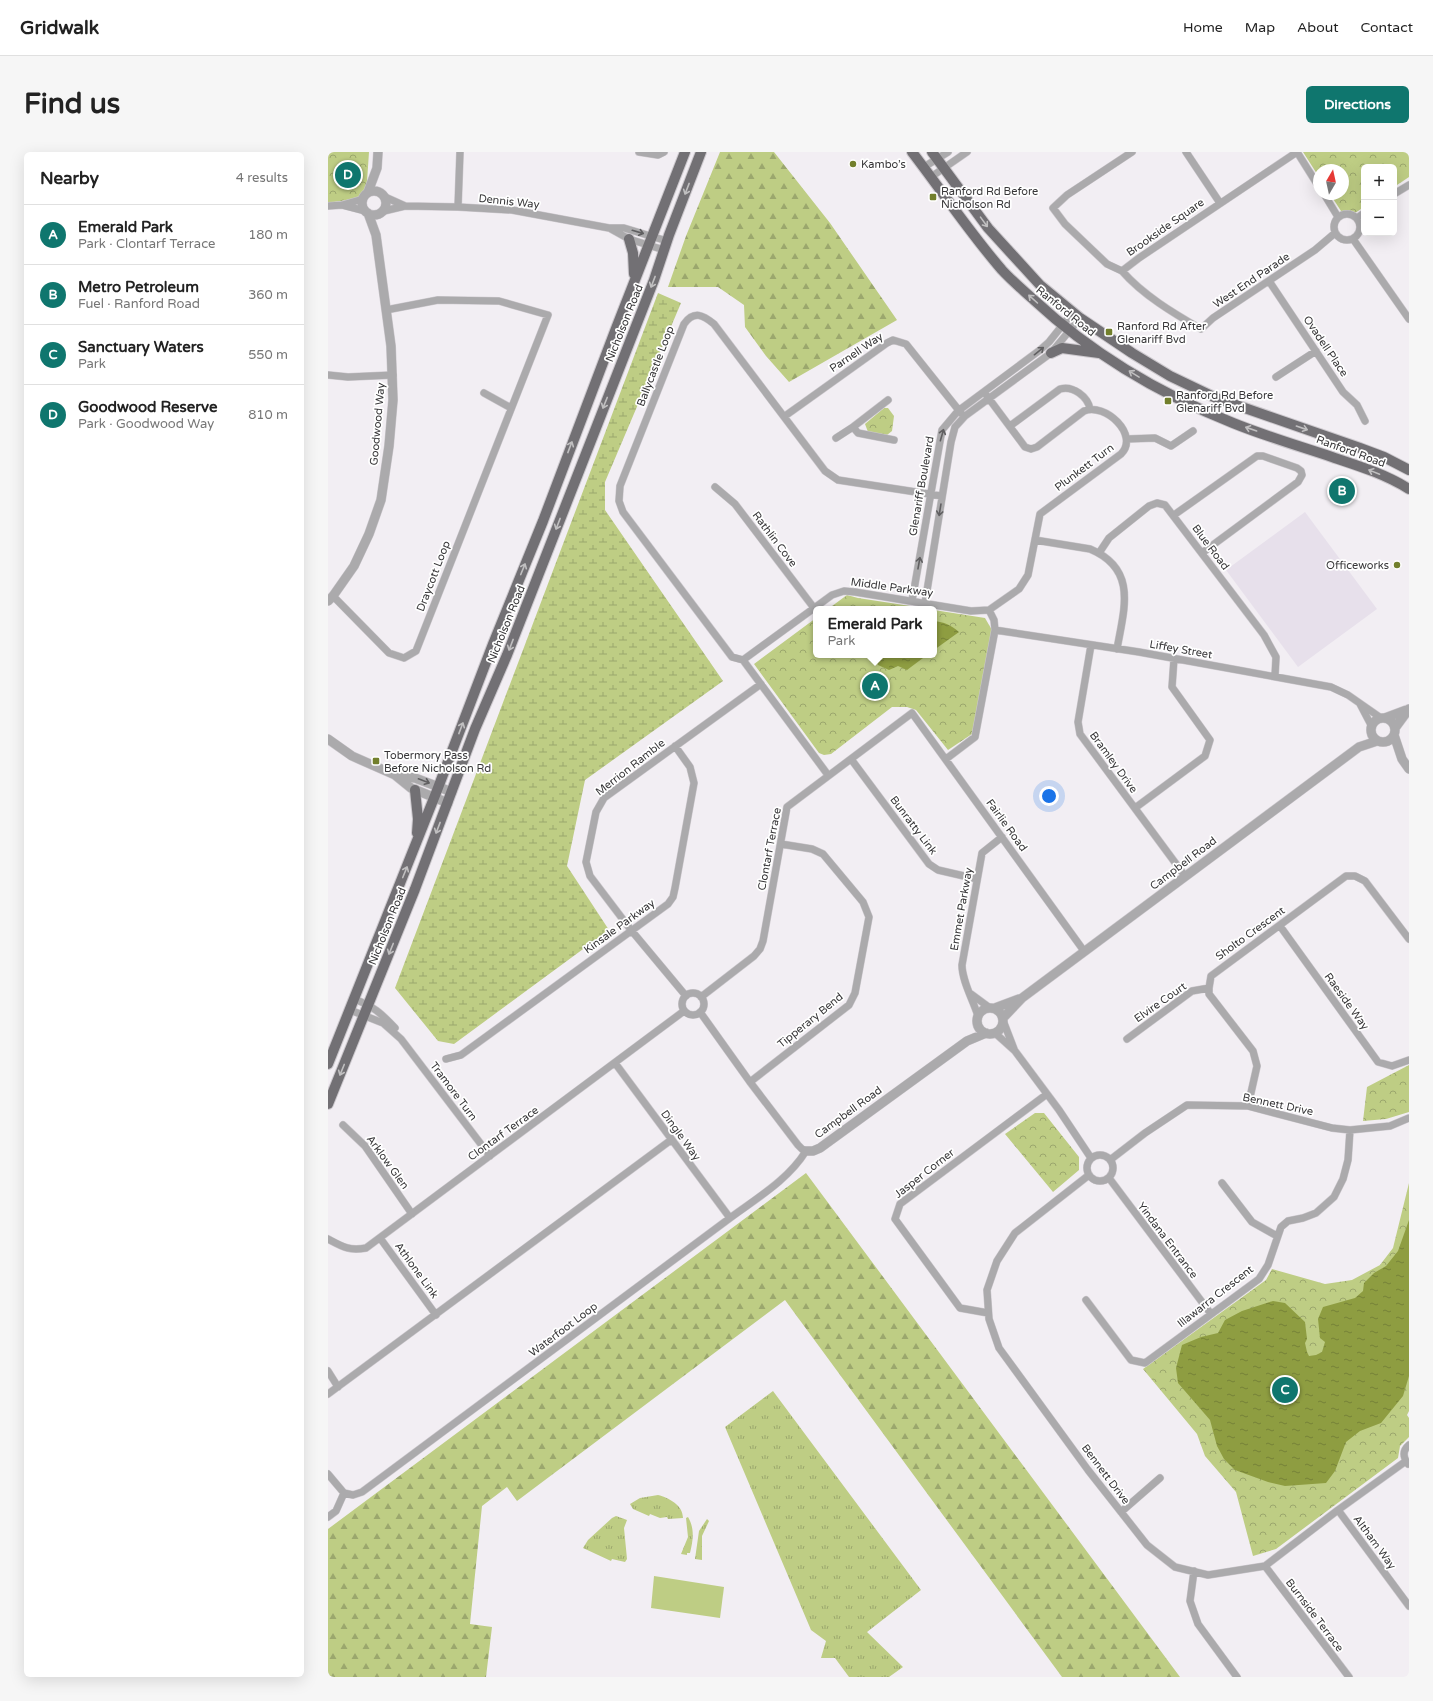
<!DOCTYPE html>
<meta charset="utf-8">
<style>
:root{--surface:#fff;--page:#f6f6f6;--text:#222;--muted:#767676;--line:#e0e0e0;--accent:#0f766e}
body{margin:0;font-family:"Varela Round",sans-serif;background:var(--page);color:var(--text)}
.controls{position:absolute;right:12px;top:12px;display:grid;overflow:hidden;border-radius:6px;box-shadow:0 4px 16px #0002}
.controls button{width:36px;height:36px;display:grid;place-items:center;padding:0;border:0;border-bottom:1px solid var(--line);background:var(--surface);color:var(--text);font:20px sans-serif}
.compass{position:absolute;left:985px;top:12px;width:36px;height:36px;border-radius:50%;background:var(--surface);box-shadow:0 4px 16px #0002;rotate:9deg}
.you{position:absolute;left:721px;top:644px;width:14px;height:14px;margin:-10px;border:3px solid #fff;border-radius:50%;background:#1a73e8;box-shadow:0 0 0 6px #1a73e833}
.badge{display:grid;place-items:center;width:26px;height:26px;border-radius:50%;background:var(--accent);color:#fff;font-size:13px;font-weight:700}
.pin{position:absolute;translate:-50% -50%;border:2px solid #fff;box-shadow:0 1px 4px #0006}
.popup{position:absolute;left:485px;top:454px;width:124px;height:52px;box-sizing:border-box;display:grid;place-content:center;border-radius:6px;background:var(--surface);filter:drop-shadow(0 1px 3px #0005);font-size:13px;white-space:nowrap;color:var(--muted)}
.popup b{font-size:15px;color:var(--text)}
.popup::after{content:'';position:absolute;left:50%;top:100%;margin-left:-8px;border:8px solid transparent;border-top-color:var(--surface)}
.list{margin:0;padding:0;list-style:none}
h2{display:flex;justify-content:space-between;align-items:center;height:52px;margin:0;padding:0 16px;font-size:17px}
h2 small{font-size:13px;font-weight:400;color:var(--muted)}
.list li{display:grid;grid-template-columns:26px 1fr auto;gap:12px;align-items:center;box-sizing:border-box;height:60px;padding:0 16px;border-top:1px solid var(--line)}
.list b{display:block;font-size:15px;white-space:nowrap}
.list p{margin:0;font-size:13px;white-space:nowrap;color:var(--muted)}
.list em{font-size:13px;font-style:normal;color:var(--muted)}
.map{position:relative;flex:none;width:1081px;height:1525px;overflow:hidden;border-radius:6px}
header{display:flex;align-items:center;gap:24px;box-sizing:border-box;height:56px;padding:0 20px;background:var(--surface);border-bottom:1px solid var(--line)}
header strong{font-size:19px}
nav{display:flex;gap:22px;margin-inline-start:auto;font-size:14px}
.intro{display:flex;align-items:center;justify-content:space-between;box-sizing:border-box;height:96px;padding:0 24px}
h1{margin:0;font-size:28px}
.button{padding:10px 18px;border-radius:6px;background:var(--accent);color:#fff;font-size:14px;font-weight:700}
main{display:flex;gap:24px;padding:0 24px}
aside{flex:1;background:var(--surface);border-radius:6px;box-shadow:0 4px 16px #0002}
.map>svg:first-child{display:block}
</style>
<header>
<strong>Gridwalk</strong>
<nav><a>Home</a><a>Map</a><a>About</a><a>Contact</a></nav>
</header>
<div class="intro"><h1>Find us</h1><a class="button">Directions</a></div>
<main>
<aside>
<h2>Nearby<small>4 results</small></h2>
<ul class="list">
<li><span class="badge">A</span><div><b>Emerald Park</b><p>Park · Clontarf Terrace</p></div><em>180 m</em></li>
<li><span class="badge">B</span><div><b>Metro Petroleum</b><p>Fuel · Ranford Road</p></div><em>360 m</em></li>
<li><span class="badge">C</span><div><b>Sanctuary Waters</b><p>Park</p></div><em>550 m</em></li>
<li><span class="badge">D</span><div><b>Goodwood Reserve</b><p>Park · Goodwood Way</p></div><em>810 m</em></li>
</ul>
</aside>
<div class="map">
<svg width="1081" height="1525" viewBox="0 0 1081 1525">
<defs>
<pattern id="grass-tufts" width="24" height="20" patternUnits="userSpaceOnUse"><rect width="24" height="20" fill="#becd84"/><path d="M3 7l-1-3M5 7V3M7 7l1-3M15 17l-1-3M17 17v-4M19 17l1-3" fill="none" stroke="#9ba76d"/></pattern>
<pattern id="forest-firs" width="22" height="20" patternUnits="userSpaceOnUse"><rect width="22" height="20" fill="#becd84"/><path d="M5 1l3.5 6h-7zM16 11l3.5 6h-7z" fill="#9ba76d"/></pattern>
<pattern id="wetland-marsh" width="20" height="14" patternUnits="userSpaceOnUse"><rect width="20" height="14" fill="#becd84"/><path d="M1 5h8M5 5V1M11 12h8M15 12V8" fill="none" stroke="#9ba76d"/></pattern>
<pattern id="park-crowns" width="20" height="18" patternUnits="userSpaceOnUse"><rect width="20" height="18" fill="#becd84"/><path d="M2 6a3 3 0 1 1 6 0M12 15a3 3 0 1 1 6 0" fill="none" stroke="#9ba76d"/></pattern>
<pattern id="water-ripples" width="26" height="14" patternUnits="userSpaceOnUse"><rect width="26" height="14" fill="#8e9d41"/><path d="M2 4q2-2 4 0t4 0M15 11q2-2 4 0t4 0" fill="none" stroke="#758137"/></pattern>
</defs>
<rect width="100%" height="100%" fill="#f2eef3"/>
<path fill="#e7e0eb" d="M977,360l72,97 -79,58 -72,-97z"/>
<path fill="url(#grass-tufts)" d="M445,1239l148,199 -54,42 36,35 -14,10h-40l-14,-19h-14l5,-17 -15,-11 -86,-203z
M330,1343c11,3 25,10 25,23l-15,1 -1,-2 -7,1 -10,-4 -1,2 -16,-7 -3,-5 10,-6z
M288,1364l11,4 -3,8 3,31 -2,3 -13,-3 -1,2 -28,-13 5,-8 24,-22z
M360,1365c7,12 5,23 2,36h-3v2l-6,-1 7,-17 -2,-19z
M379,1367l2,2 -7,15v24l-7,-1 4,-28z"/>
<path fill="url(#forest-firs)" d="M392,0h54l56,71 67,97 -108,62 -23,-26 -21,-29 -1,-22 -26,-18h-50l18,-51z
M478,1021l374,504h-118l-277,-377 -268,201 -10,-14 -25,19 -12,118 22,3 -6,50h-158v-148z"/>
<path fill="url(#wetland-marsh)" d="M330,141l23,10 -76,179v28l118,171 -138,99 -18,86 42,64 -155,114 -16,-3 -43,-53z"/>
<path fill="url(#park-crowns)" d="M0,0h41l-3,45 -38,6z
M975,0h106v25l-15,10v-20h-30v40l-9,6 -14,-2 -11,-17h13v-24h-24v7z
M556,256h4l6,8 -2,15 -5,4 -19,-3 -3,-8z
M519,443l11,3 72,11h-102z
M606,458l51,8 7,12 -20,104 -24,16 -32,-40 -9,-3h-15l-61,47 -7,1 -5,-2 -65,-89 62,-46v37h118z
M1081,913v47l-23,7 -23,2 4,-34z
M707,961h9l35,44v13l-26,22 -48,-58z
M1081,1031v228l-2,4 2,3v19l-9,9 -2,12 -122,91 -23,7 -17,-64 -31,-36 -8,-22 -54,-65 123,-89 6,-11 53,15 27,-4 28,-15 13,-17z"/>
<path fill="#becd84" d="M326,1424l70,11 -4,31 -69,-10z"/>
<path fill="url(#water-ripples)" d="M606,469c10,1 17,4 25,11l-25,18z
M546,503h53l-20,15 -9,-4 -9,4 -11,-5z
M1081,1068v156l-6,20 -22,27 -21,8 -14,11 -11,29 -9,12 -41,3 -17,-4 -33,-12 -11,-11 -7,-13 -7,-26 -32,-37 -2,-15 6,-23 19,-8 17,-4 7,-13 17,-9 31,-10 12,2 20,19 2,17 -2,4 2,9 2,4 7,-1 6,-3 3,-10 -5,-4 -2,-19 5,-12 32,-9 8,-7 1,-8 10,-10 12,-7 12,-15z"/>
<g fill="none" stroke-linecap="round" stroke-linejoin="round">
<g stroke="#cdc9ce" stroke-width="8">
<path id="minor" d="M311,0l19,3 6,-3
M804,0l-65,43 -14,13 12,16 42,40 15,7 17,-13 158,-106
M858,0l34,51
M969,0l22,35
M596,15l24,-15
M603,25l36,-25
M996,42l14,23
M1066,42l15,-9
M57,45l20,9
M14,53l23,6
M0,54l14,-1 21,-6
M130,55l2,-55
M56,59l21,-5 53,1 54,3 97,18h15l43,13
M1006 75a13 13 0 1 1 26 0a13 13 0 1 1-26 0Z
M1029,66l7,-5
M283,77l18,10 35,11
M1025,87l56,80
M794,119c21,24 51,42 79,58l12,-11 102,-68 20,-17
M941,129l74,111 14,13 8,16
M0,223l20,2 45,-2
M948,225l40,-26
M656,240l41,55 6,2 6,-2 47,-36c21,-9 56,24 37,43l-81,60 -12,61 -9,14 -30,21
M156,241l27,15
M457,264l102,-73 6,-3 13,4 55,69
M682,274l50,-37c13,-4 28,8 30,20
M525,275l5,6 36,7
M508,286l17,-11 35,-27
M799,287l28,-1 16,8 22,-15
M387,335l20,17 79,104
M846,363l83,-59h6l34,12 4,3 1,4 -4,7 -96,71
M707,388l55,9c48,20 34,60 27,100
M771,401l10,-15 40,-32 8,-3 8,2 99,130 12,22 -1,19
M5,444l56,57 15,5 12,-7 132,-336 -49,-14 -61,-1 -52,10
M584,449l30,-171 16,-19 82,-61 9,-8 24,-30
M597,451l26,-161 4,-15 10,-11 86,-63 29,-35
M667,478l144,22 192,35 17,8 33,23
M763,493l-13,77 2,12 105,142
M415,508l-11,-3 -109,-145 -4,-11 1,-15 64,-162c10,-14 19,-9 30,0l111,147 13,9 104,16
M415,508l89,-65 12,-4 11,1 116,19 18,-1 5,10 1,10 -20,107 -29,22
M415,508l85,115
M1032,552l11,21
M523,607l78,105 9,6 39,9
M807,656l70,-52 5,-16 -38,-53 2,-28
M952,774l98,136 14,4 17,-6
M354 852a11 11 0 1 1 22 0a11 11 0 1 1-22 0Z
M643,842l19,14
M358,844l-55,-66 -41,-54 -4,-14 10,-50 8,-14 157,-114
M373,845l53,-41 6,-7 3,-8 24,-134 125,-94 172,238
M26,847c19,7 27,14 41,29
M22,858l33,13 18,16 89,117
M650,864c-5,-16 -16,-35 -16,-51l20,-112 20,-16
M676,871l10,26
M667,881l20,18 44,59 32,48
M799,887l65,-48 17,-3
M118,907l15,-4 207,-151 5,-7 2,-9 19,-105 -4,-16 -15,-21
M287,911l115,155
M422,930l99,-77 6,-12 14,-76 -6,-15 -40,-48 -11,-5 -31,-5
M920,954l9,-40 -4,-15 -44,-57v-6l2,-12 135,-100h9l10,5 44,58
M15,973l22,21 47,68
M759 1016a13 13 0 1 1 26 0a13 13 0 1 1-26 0Z
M782,1008l35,-27 42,-28 61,1 84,22 18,2 40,-4 19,-8
M761,1023l-74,58 -18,28 -10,29 2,29 10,29 89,122 59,75 28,22 33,8 57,-9 73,-56 68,-49
M781,1026l102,136
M894,1031l30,39 25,14
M52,1086l56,77
M0,1087c15,8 21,12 38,9l318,-237
M758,1148l45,60 14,3 114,-84 9,-14 13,-38 7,-6 15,-3 13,-5 18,-16 9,-18 5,-19 2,-30
M660,1161l-28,-5 -65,-89 5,-15 147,-110
M0,1219l10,16
M0,1242l343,-254
M1080,1312c-5,-7 -6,-13 1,-19
M0,1322l16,19 9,2 9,-3 368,-274c27,-20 58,-38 76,-67l-4,-2 -4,-4 -48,-63 -50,-70
M1010,1358l71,96
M793,1360l39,-34
M0,1365l8,-6 8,-18
M937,1414l84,111
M866,1419l-4,30 8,23 39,53"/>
</g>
<g stroke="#cdc9ce" stroke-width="10">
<path id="tertiary" d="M34 51a12 12 0 1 1 24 0a12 12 0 1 1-24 0Z
M40,40l9,-24 1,-16
M0,449l5,-5 21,-30 15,-32 12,-34 8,-54 4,-46 -2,-54 -15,-111 -8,-22
M1043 578a12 12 0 1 1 24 0a12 12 0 1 1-24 0Z
M1057,566l24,-9
M1067,576l14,-19
M1066,583l8,24 7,10
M0,587l24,17 43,19 20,3 37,14
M67,623l16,13 37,15
M649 869a13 13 0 1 1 26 0a13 13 0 1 1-26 0Z
M667,856l24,-9
M675,866l19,-20 337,-251 18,-6
M478,999h7l7,-3 147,-107 19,-8"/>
</g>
<g stroke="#cdc9ce" stroke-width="12">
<path id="primary" d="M584,0c30,39 58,81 90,118 10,11 21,20 32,30 57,53 126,94 199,123 32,13 66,23 99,34 27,9 53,17 77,32
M604,0l56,76 52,57 40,33 52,35 38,23 46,22 144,50 24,9 25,13
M301,87l4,14 1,21
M723,201l11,-5 37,5
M87,638l3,29 -1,14
M0,912l108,-271 57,-149 50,-123 72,-190 70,-179
M0,952l87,-215 60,-160 32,-74 147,-375 15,-45 32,-83"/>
</g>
<use href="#minor" stroke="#abaaac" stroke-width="7"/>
<use href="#tertiary" stroke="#abaaac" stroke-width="9"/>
<use href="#primary" stroke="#727074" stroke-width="10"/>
</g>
<defs><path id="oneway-shaft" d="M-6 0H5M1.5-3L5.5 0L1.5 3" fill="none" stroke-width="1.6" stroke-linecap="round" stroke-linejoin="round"/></defs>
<g stroke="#c0bfc0">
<use href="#oneway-shaft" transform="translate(359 37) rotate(111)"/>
<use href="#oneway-shaft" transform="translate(656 70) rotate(54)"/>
<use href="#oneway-shaft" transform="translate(325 130) rotate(111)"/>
<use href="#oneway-shaft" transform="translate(705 147) rotate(-138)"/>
<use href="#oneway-shaft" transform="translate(806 222) rotate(-148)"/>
<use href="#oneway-shaft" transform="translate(277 251) rotate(112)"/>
<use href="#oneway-shaft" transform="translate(974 276) rotate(19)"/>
<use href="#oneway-shaft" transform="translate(923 277) rotate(-161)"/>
<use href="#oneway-shaft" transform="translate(242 295) rotate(-69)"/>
<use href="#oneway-shaft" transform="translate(1046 320) rotate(-158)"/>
<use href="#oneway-shaft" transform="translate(230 372) rotate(111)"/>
<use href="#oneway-shaft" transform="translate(195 417) rotate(-68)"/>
<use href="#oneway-shaft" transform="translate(183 493) rotate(111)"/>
<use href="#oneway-shaft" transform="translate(133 576) rotate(-69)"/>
<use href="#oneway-shaft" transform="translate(110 676) rotate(111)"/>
<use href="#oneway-shaft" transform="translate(77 720) rotate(-68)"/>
<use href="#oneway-shaft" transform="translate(63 797) rotate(112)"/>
<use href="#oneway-shaft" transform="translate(14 918) rotate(112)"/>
</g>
<g stroke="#605f61">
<use href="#oneway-shaft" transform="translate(310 80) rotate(16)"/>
<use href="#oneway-shaft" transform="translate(711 199) rotate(-39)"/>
<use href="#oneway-shaft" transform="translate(614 283) rotate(-74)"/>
<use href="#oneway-shaft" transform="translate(612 358) rotate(99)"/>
<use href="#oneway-shaft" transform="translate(591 411) rotate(-80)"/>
<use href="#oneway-shaft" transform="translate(96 629) rotate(21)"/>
</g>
<g fill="#727f2c" stroke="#fff" stroke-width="1.5">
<circle cx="525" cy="12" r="4"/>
<rect x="601" y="41" width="8" height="8" rx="2"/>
<rect x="777" y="176" width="8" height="8" rx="2"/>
<rect x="836" y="245" width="8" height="8" rx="2"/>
<circle cx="1069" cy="413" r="4"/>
<rect x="44" y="605" width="8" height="8" rx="2"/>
</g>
<g text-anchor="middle" stroke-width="3.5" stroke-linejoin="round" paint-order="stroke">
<g font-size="11" fill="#373638" stroke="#fff" text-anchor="start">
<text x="533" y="16">Kambo’s</text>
<text x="613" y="43">Ranford Rd Before<tspan x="613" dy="13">Nicholson Rd</tspan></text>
<text x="789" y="178">Ranford Rd After<tspan x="789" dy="13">Glenariff Bvd</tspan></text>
<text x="848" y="247">Ranford Rd Before<tspan x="848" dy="13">Glenariff Bvd</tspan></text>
<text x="1061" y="417" text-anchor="end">Officeworks</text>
<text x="56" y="607">Tobermory Pass<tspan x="56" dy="13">Before Nicholson Rd</tspan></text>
</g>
<g font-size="11" fill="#373638" stroke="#fff">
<text transform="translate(181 49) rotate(6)" y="4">Dennis Way</text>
<text transform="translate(837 75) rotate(-35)" y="4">Brookside Square</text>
<text transform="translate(923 128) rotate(-34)" y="4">West End Parade</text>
<text transform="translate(738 159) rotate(39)" y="4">Ranford Road</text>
<text transform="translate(296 171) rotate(-68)" y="4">Nicholson Road</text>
<text transform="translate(998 194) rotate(56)" y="4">Ovadell Place</text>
<text transform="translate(528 200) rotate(-34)" y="4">Parnell Way</text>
<text transform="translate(327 214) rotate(-69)" y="4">Ballycastle Loop</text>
<text transform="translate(49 272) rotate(-85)" y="4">Goodwood Way</text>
<text transform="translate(1023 299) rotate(20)" y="4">Ranford Road</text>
<text transform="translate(756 315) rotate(-37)" y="4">Plunkett Turn</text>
<text transform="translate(593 334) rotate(-80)" y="4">Glenariff Boulevard</text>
<text transform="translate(447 387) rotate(53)" y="4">Rathlin Cove</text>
<text transform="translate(883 395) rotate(53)" y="4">Blue Road</text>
<text transform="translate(105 424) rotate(-69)" y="4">Draycott Loop</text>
<text transform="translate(564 435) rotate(8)" y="4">Middle Parkway</text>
<text transform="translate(178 472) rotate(-68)" y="4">Nicholson Road</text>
<text transform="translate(853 497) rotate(10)" y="4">Liffey Street</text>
<text transform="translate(786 610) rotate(54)" y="4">Bramley Drive</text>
<text transform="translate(302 615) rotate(-38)" y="4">Merrion Ramble</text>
<text transform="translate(586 673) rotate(53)" y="4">Bunratty Link</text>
<text transform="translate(679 673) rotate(54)" y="4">Fairlie Road</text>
<text transform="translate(441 697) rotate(-79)" y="4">Clontarf Terrace</text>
<text transform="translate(855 711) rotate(-37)" y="4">Campbell Road</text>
<text transform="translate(633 757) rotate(-80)" y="4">Emmet Parkway</text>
<text transform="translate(59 774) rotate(-68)" y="4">Nicholson Road</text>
<text transform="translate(291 774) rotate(-36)" y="4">Kinsale Parkway</text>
<text transform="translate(922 781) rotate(-36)" y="4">Sholto Crescent</text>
<text transform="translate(1019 849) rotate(54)" y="4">Raeside Way</text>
<text transform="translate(832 850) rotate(-35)" y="4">Elvire Court</text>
<text transform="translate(482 868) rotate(-39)" y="4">Tipperary Bend</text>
<text transform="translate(126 939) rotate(53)" y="4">Tramore Turn</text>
<text transform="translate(950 952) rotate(12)" y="4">Bennett Drive</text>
<text transform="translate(520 960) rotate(-36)" y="4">Campbell Road</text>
<text transform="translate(175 981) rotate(-36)" y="4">Clontarf Terrace</text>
<text transform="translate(353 983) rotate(54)" y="4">Dingle Way</text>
<text transform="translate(60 1010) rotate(54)" y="4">Arklow Glen</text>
<text transform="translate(596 1021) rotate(-38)" y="4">Jasper Corner</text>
<text transform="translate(840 1088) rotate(53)" y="4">Yindana Entrance</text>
<text transform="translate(89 1118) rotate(54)" y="4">Athlone Link</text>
<text transform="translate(887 1144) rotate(-38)" y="4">Illawarra Crescent</text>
<text transform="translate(235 1177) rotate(-37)" y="4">Waterfoot Loop</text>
<text transform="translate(778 1322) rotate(53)" y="4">Bennett Drive</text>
<text transform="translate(1047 1390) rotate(54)" y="4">Altham Way</text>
<text transform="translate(987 1463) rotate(53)" y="4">Burnside Terrace</text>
</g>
</g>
</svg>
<div class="controls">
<button>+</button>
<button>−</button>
</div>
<svg class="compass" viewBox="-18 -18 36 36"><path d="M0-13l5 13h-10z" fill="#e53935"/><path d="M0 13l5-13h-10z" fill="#767676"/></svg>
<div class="you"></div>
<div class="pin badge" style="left:547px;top:534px">A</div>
<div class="popup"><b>Emerald Park</b>Park</div>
<div class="pin badge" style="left:1014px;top:339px">B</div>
<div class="pin badge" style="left:957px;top:1238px">C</div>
<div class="pin badge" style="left:20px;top:23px">D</div>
</div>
</main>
